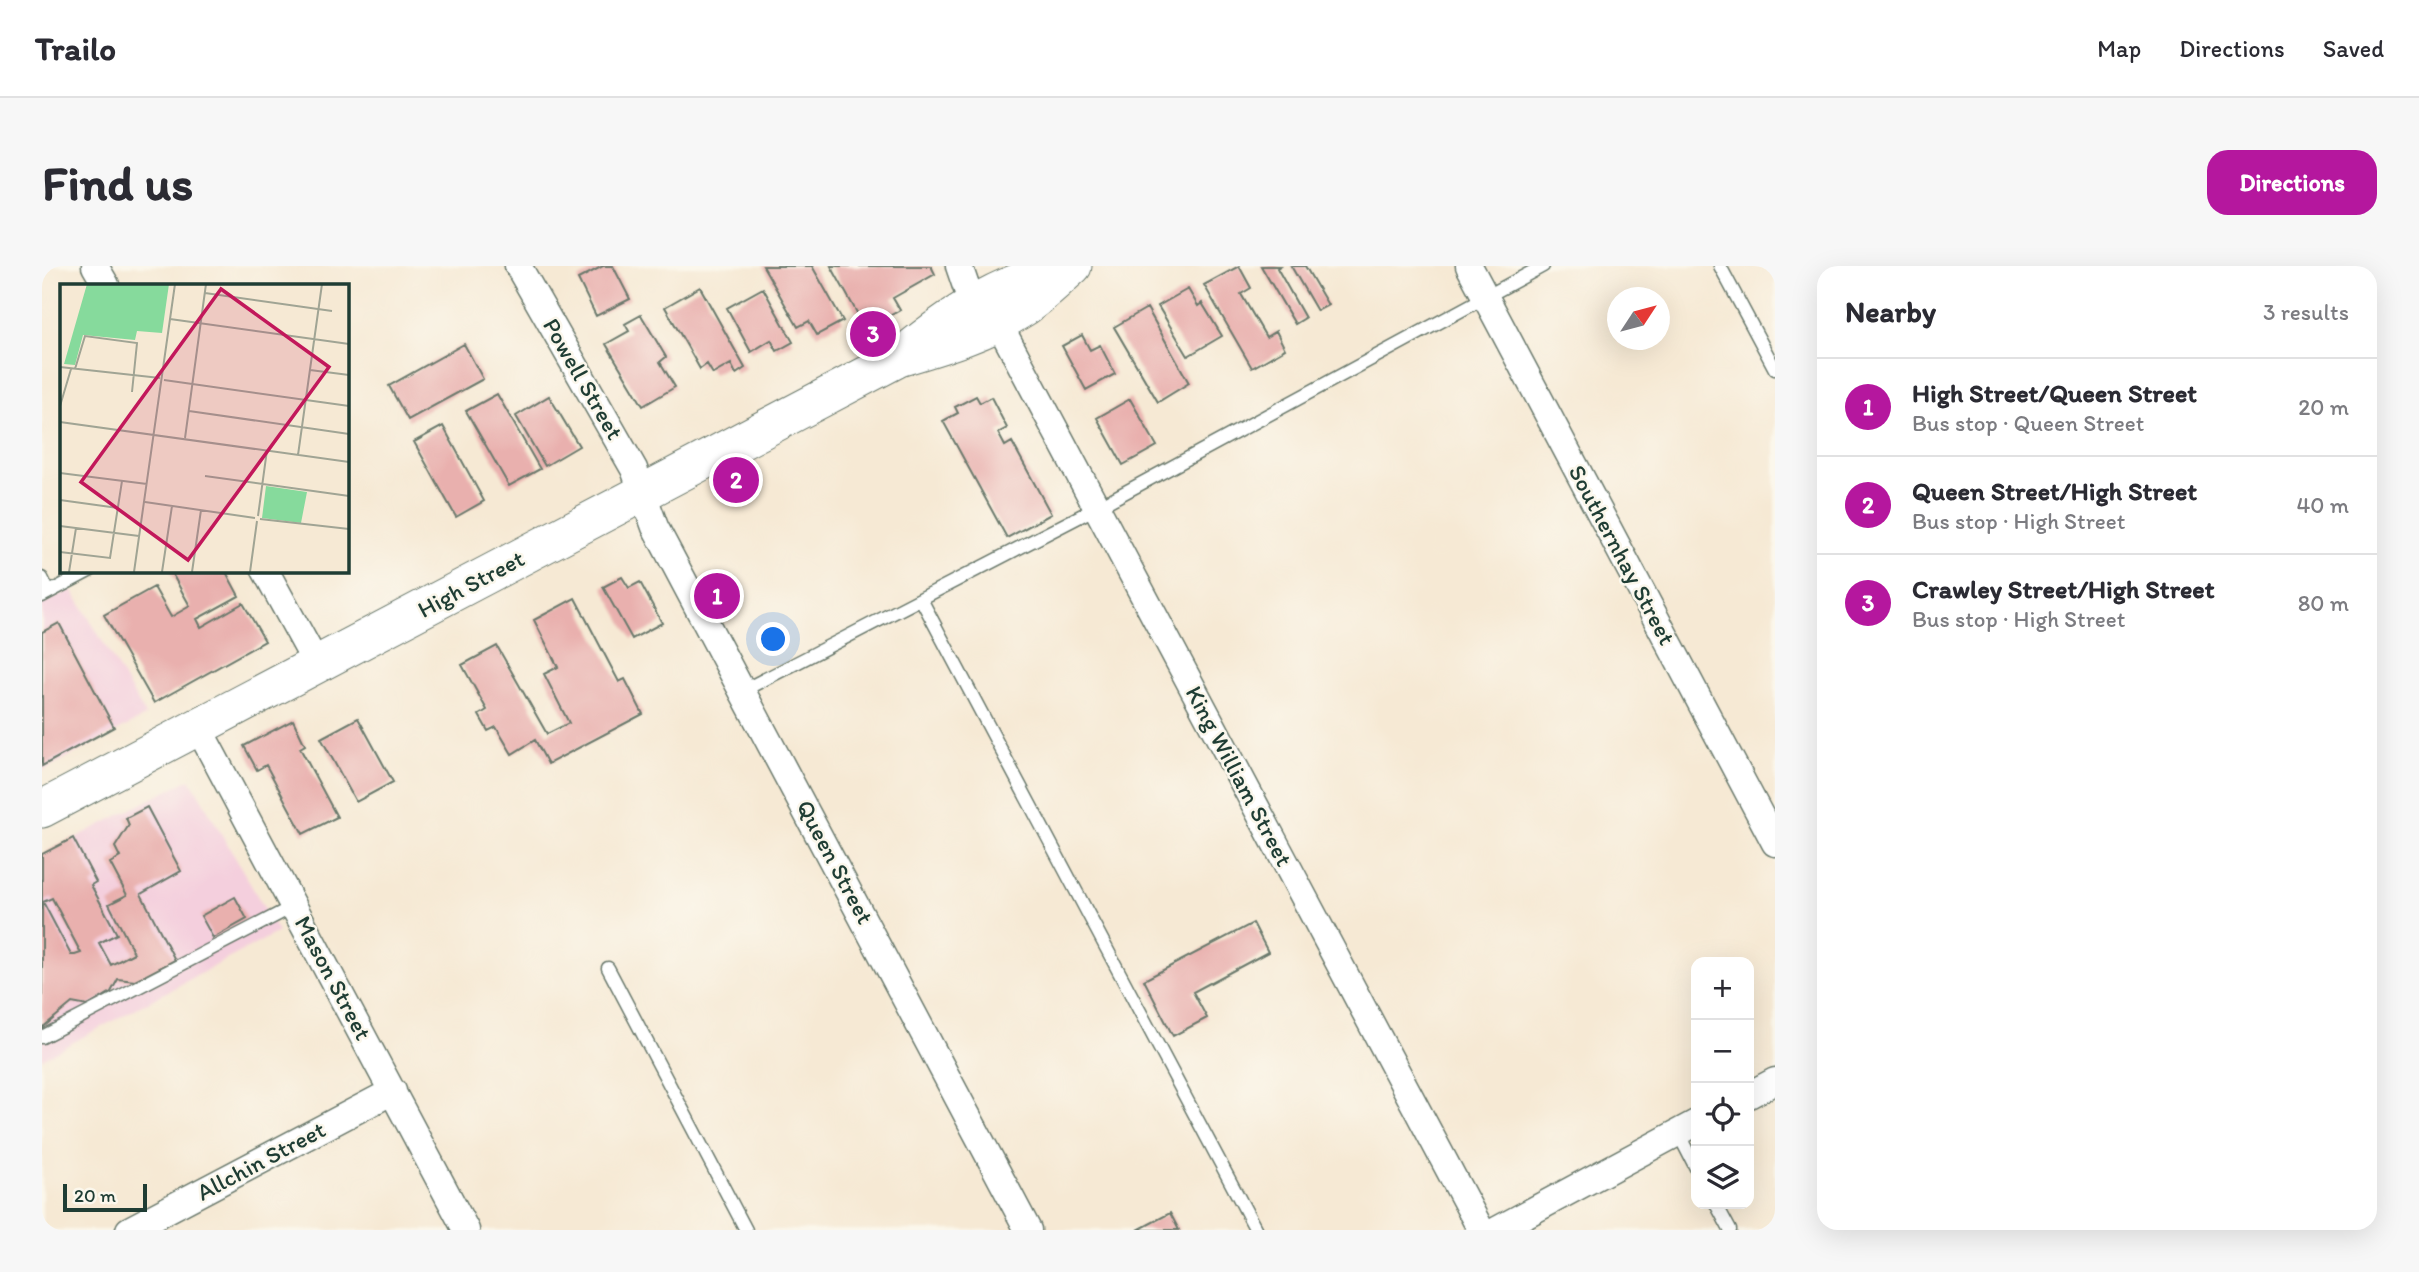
<!DOCTYPE html>
<meta charset="utf-8">
<style>
:root{--surface:#fff;--page:#f7f7f7;--text:#2b2b33;--muted:#7c7c81;--line:#e1e1e2;--accent:#b5179e}
body{margin:0;font-family:Itim,sans-serif;background:var(--page);color:var(--text)}
.controls{position:absolute;right:21px;bottom:21px;display:grid;overflow:hidden;border-radius:14px;box-shadow:0 7px 28px #0002}
.controls button{width:63px;height:63px;display:grid;place-items:center;padding:0;border:0;border-bottom:2px solid var(--line);background:var(--surface);color:var(--text);font:35px sans-serif}
.compass{position:absolute;left:1565px;top:21px;width:63px;height:63px;border-radius:50%;background:var(--surface);box-shadow:0 7px 28px #0002;rotate:54deg}
.scale{position:absolute;left:21px;bottom:18px;width:84px;box-sizing:border-box;padding-left:7px;border:4px solid #1f3d34;border-top:0;font-size:19px;line-height:24px;white-space:nowrap;color:#1f3d34;-webkit-text-stroke:5px #fbf7ec;paint-order:stroke}
.you{position:absolute;left:732px;top:374px;width:24px;height:24px;margin:-18px;border:5px solid #fff;border-radius:50%;background:#1a73e8;box-shadow:0 0 0 10px #1a73e833}
.badge{display:grid;place-items:center;width:46px;height:46px;border-radius:50%;background:var(--accent);color:#fff;font-size:23px;font-weight:700}
.pin{position:absolute;translate:-50% -50%;border:4px solid #fff;box-shadow:0 2px 7px #0006}
.list{margin:0;padding:0;list-style:none}
h2{display:flex;justify-content:space-between;align-items:center;height:91px;margin:0;padding:0 28px;font-size:30px}
h2 small{font-size:23px;font-weight:400;color:var(--muted)}
.list li{display:grid;grid-template-columns:46px 1fr auto;gap:21px;align-items:center;box-sizing:border-box;height:98px;padding:0 28px;border-top:2px solid var(--line)}
.list b{display:block;font-size:26px;white-space:nowrap}
.list p{margin:0;font-size:23px;white-space:nowrap;color:var(--muted)}
.list em{font-size:23px;font-style:normal;color:var(--muted)}
.icon{flex:none;width:38px;height:38px;fill:none;stroke:currentColor;stroke-width:2;stroke-linecap:round;stroke-linejoin:round}
.map{position:relative;flex:none;width:1733px;height:964px;overflow:hidden;border-radius:21px}
header{display:flex;align-items:center;gap:42px;box-sizing:border-box;height:98px;padding:0 35px;background:var(--surface);border-bottom:2px solid var(--line)}
header strong{font-size:33px}
nav{display:flex;gap:38px;margin-inline-start:auto;font-size:24px}
.intro{display:flex;align-items:center;justify-content:space-between;box-sizing:border-box;height:168px;padding:0 42px}
h1{margin:0;font-size:49px}
.button{padding:18px 32px;border-radius:21px;background:var(--accent);color:#fff;font-size:24px;font-weight:700}
main{display:flex;gap:42px;padding:0 42px}
aside{flex:1;background:var(--surface);border-radius:21px;box-shadow:0 7px 28px #0002}
.map>svg:first-child{display:block}
</style>
<header>
<strong>Trailo</strong>
<nav><a>Map</a><a>Directions</a><a>Saved</a></nav>
</header>
<div class="intro"><h1>Find us</h1><a class="button">Directions</a></div>
<main>
<div class="map">
<svg width="1733" height="964" viewBox="0 0 1733 964">
<rect width="100%" height="100%" fill="#fbf7ec"/>
<filter id="ink" filterUnits="userSpaceOnUse"><feTurbulence type="fractalNoise" baseFrequency=".0143" numOctaves="2"/><feDisplacementMap in="SourceGraphic" scale="14" xChannelSelector="R" yChannelSelector="G"/><feConvolveMatrix kernelMatrix="1 2 1 2 8 2 1 2 1" color-interpolation-filters="sRGB"/></filter>
<filter id="wash" filterUnits="userSpaceOnUse"><feTurbulence type="fractalNoise" baseFrequency=".00686" numOctaves="4" result="noise"/><feDisplacementMap in="SourceGraphic" scale="28" xChannelSelector="R" yChannelSelector="G"/><feGaussianBlur stdDeviation="1.57" result="paint"/><feColorMatrix in="noise" values="0 0 0 0 0 0 0 0 0 0 0 0 0 0 0 0 0 1.4 0 .05"/><feComposite in="paint" operator="in"/></filter>
<g filter="url(#wash)">
<rect width="100%" height="100%" fill="#f6e9d4"/>
<path fill="#f4cfdd" d="M30,323l74,127 -104,55v-167z
M148,513l88,153 -236,127v-204z"/>
<g id="blocks">
<path fill="#e9b0ae" fill-rule="evenodd" d="M561,0h10l17,33 -34,17 -18,-37z
M721,0h49l31,55 -26,14 -8,-14 -11,6z
M789,0h100l4,8 -42,24 7,12 -34,19z
M1197,0l12,22 -10,6 25,43 10,-6 9,18 -33,19 -48,-83z
M1219,0h19l-3,2 28,50 -10,6z
M1249,0h14l23,39 -11,6z
M658,21l45,81 -9,6 -5,-10 -18,10 -6,-10 -7,5 -35,-62z
M721,22l30,54 -16,9 -6,-11 -20,12 -24,-44z
M1146,23l10,17 4,-3 20,33 -34,20 -30,-50z
M1105,42l42,75 -31,19 -44,-75z
M599,49l25,42 -6,5 15,25 -32,19 -37,-62 23,-13 -4,-7z
M1040,69l8,15 10,-5 15,29 -29,16 -24,-44z
M422,78l19,35 -75,41 -19,-34z
M455,128l43,75 -31,17 -43,-75z
M507,130l30,50 -34,20 -29,-50z
M934,130l4,7 11,-6 16,31 -9,5 7,13 7,-4 39,72 -44,24 -64,-117 15,-8 -3,-6z
M1088,133l27,47 -34,19 -26,-47z
M401,160l41,75 -28,16 -42,-75z
M128,304h55l14,26 -42,23 4,8 42,-24 22,38 -111,62 -50,-88 50,-28 17,30 19,-11z
M580,311l7,11 11,-6 22,41 -30,16 -29,-52z
M533,332l44,84 6,-3 18,35 -95,50 -13,-24 -23,14 -16,-27 -8,4 -9,-16 8,-5 -25,-45 35,-19 50,88 22,-11 -25,-49 14,-7 -24,-47z
M17,357l55,104 -72,39v-134z
M316,452l35,64 -37,20 -35,-64z
M251,454l12,25 -5,3 37,69 -34,17 -37,-69 -9,5 -13,-24z
M105,541l34,64 -40,23 34,66 -40,21 -17,-2 -7,13 -23,14 -16,-3 -30,25v-174l31,-16 23,44 -5,3 26,49 -18,9 12,22 23,-12 -25,-49 18,-9 -17,-32 10,-6 -5,-10 14,-22 -3,-7zM10,632l29,55 -6,2h-4l-28,-53z
M193,631l12,22 -34,19 -12,-22z
M1211,657l15,29 -75,40 14,26 -34,18 -29,-56z
M1128,947l9,17h-41z"/>
</g>
</g>
<g filter="url(#ink)">
<use href="#blocks" fill-opacity="0" stroke="#6a796c" stroke-width="2"/>
<g fill="none" stroke-linecap="round" stroke-linejoin="round">
<g stroke="#6a796c" stroke-width="15">
<path id="lane" d="M1678,0l55,103
M0,312l7,14
M0,330l49,-26
M879,333l335,631
M702,424l352,-182 447,-242
M566,702l138,262
M0,771l252,-131
M1636,867l18,35
M1674,938l14,26"/>
</g>
<g stroke="#6a796c" stroke-width="29">
<path id="street" d="M53,0l11,19
M476,0l116,203 21,58 373,703
M917,0l13,38
M1427,0l306,577
M956,56l483,908
M223,304l52,95
M156,461l268,503
M1707,829l26,-14
M87,964l264,-139
M1455,964l199,-107"/>
</g>
<g stroke="#6a796c" stroke-width="39">
<path id="secondary" d="M872,80c51,-41 87,-61 151,-80
M0,543l857,-451c43,-13 86,-25 123,-49 18,-12 35,-29 51,-43"/>
</g>
<use href="#lane" stroke="#fff" stroke-width="12"/>
<use href="#street" stroke="#fff" stroke-width="26"/>
<use href="#secondary" stroke="#fff" stroke-width="37"/>
</g>
</g>
<g text-anchor="middle" stroke-width="5" stroke-linejoin="round" paint-order="stroke">
<g font-size="24" fill="#1f3d34" stroke="#fbf7ec">
<text transform="translate(541 113) rotate(60)" y="8">Powell Street</text>
<text transform="translate(1580 289) rotate(62)" y="8">Southernhay Street</text>
<text transform="translate(429 318) rotate(-28)" y="8">High Street</text>
<text transform="translate(1197 510) rotate(62)" y="8">King William Street</text>
<text transform="translate(793 596) rotate(62)" y="8">Queen Street</text>
<text transform="translate(291 712) rotate(62)" y="8">Mason Street</text>
<text transform="translate(219 895) rotate(-28)" y="8">Allchin Street</text>
</g>
</g>
<g transform="translate(18 18)">
<rect width="289" height="289" fill="#f6e9d4"/>
<path d="M27,0h82l-7,49 -25,-2 -2,9 -52,-5 -8,30 -11,-1zM206,202l41,6 -6,31 -39,-5z" fill="#86da9c"/>
<path fill="none" stroke="#a0a494" stroke-width="2" d="M145,9l127,18M110,35l179,25M0,83l100,11M15,85l10,-33 52,7 -5,49M250,86l39,5M104,96l185,26M0,122l11,-37M129,127l160,23M0,138l289,40M125,154l21,-154M238,171l24,-171M0,189l87,11M145,192l144,20M0,216l58,8M85,218l110,16M198,232l9,-66M200,235l89,10M0,242l79,10M0,268l50,6 12,-77M9,288l7,-44M74,288l41,-288M102,288l10,-66M132,288l9,-62M190,288l7,-51"/>
<path fill="#c2185b" fill-opacity="0.15" stroke="#c2185b" stroke-width="3.5" d="M161,5l108,78 -141,193 -107,-78z"/>
<rect width="289" height="289" fill="none" stroke="#1f3d34" stroke-width="3.5"/>
</g>
</svg>
<div class="controls">
<button>+</button>
<button>−</button>
<button><svg class="icon" aria-label="locate" viewBox="0 0 24 24"><circle cx="12" cy="12" r="6"/><path d="M12 2v4M12 18v4M2 12h4M18 12h4"/></svg></button>
<button><svg class="icon" aria-label="layers" viewBox="0 0 24 24"><path d="M12 4l9 5-9 5-9-5zM3 14l9 5 9-5"/></svg></button>
</div>
<svg class="compass" viewBox="-18 -18 36 36"><path d="M0-13l5 13h-10z" fill="#e53935"/><path d="M0 13l5-13h-10z" fill="#7c7c81"/></svg>
<div class="scale">20 m</div>
<div class="you"></div>
<div class="pin badge" style="left:675px;top:330px">1</div>
<div class="pin badge" style="left:694px;top:214px">2</div>
<div class="pin badge" style="left:831px;top:68px">3</div>
</div>
<aside>
<h2>Nearby<small>3 results</small></h2>
<ul class="list">
<li><span class="badge">1</span><div><b>High Street/Queen Street</b><p>Bus stop · Queen Street</p></div><em>20 m</em></li>
<li><span class="badge">2</span><div><b>Queen Street/High Street</b><p>Bus stop · High Street</p></div><em>40 m</em></li>
<li><span class="badge">3</span><div><b>Crawley Street/High Street</b><p>Bus stop · High Street</p></div><em>80 m</em></li>
</ul>
</aside>
</main>
